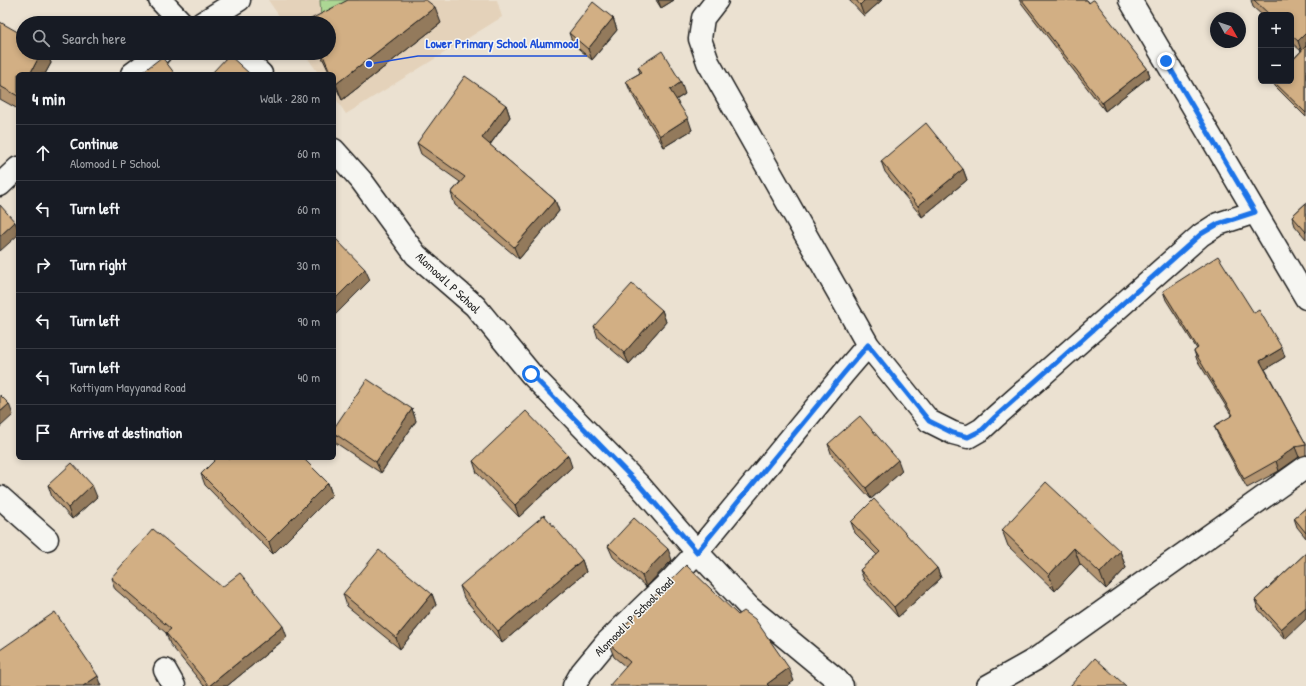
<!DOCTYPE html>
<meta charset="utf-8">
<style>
:root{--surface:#171b24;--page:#242831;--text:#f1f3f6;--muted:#9ea1a6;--line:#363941}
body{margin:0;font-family:"Patrick Hand",sans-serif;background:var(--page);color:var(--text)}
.controls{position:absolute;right:12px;top:12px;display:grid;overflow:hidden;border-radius:6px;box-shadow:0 2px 6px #0003}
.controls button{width:36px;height:36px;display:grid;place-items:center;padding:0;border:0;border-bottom:1px solid var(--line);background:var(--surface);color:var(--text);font:20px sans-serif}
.compass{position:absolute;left:1210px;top:12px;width:36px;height:36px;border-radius:50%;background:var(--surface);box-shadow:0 2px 6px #0003;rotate:130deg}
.stop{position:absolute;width:12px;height:12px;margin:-9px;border:3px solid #1a73e8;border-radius:50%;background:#fff}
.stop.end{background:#1a73e8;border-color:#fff;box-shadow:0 1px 4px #0008}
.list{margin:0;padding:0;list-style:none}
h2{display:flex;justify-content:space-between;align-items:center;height:52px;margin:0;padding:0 16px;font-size:17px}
h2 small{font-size:13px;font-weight:400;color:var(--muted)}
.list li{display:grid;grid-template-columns:26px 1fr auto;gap:12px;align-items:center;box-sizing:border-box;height:56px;padding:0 16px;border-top:1px solid var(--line)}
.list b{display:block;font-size:15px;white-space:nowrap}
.list p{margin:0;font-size:13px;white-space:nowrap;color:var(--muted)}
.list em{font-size:13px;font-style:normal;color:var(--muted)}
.icon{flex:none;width:22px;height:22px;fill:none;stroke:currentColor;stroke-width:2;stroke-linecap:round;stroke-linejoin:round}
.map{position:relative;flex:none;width:1306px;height:686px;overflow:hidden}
.search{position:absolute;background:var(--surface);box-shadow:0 2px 6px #0003;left:16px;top:16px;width:320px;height:44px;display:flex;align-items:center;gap:10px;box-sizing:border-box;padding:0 14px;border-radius:22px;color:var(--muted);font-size:15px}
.panel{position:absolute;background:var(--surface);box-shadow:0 2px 6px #0003;left:16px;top:72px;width:320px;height:388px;border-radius:6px}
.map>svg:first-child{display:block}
</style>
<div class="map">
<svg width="1306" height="686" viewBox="0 0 1306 686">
<rect width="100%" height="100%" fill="#ebe1d1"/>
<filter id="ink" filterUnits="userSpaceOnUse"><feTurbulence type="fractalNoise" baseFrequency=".025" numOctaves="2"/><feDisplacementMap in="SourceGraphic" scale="8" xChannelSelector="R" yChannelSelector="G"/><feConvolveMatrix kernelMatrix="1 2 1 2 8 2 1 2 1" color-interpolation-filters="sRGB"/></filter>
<g filter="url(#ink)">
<path fill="#e4d2ba" d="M268,0h229l5,17 -156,97 -12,-18v-22h-15l-15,-21h25v-30h-45z"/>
<path fill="#acd794" stroke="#647a58" d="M320,0h39l-38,19z"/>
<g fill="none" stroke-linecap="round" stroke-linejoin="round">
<g stroke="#1c1c1c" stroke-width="25">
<path id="street" d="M160,0l22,23
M717,0l-14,18 -3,21 8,23 160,283
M242,53l5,8 14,13
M334,150l27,30 55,75 59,51 56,68 109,112 57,66 53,56 86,71 6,7
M0,497l47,42
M165,670l9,16
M574,686l8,-14 24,-29 65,-63 26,-28 147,-179 24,-28 61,76 24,12 15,4 14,-8 13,-12 206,-182 17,-11 37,-12
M988,686l48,-27 270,-192"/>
</g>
<g stroke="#1c1c1c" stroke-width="25">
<path id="secondary" d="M1130,0l176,298
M202,23l37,-23
M132,74l28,-21
M0,185l18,-17"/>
</g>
<use href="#street" stroke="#f6f6f2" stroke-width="22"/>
<use href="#secondary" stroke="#f6f6f2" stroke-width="22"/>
</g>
<path fill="#b59672" stroke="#1c1c1c" d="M656,0h18l-13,8z
M849,0h33l-18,16z
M1019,0h68l60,68 3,8 -45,35z
M1251,0h55v117l-31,-31 -2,-5 28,-30 -10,-9v-27h-29l-9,-8z
M613,18l4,12 -25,30 -19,-16 -4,-11z
M0,22l23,31h24l4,10 -6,11h-27v35l-18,-10z
M441,23l-99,77 -8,-17v-9h-4l-10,-21h9z
M638,67l47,27 -9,6 16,30 -28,17 -33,-54 -5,-12 14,-8z
M506,105l4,12 -20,28 65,55 4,11 -40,48 -64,-54 -4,-12 9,-11 -39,-28 -4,-11z
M881,161l82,8 4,11 -45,37 -37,-45z
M1306,203v36l-11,-13 -3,-10z
M1163,291l91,22 31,44 -20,12 41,75v11l-7,2 -20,14 -32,17 -29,-53 -4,-9 18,-10 -35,-56 -3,-9 3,-2 -31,-49z
M662,310l4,12 -37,42 -31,-26 -4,-12z
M412,409l4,12 -35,52 -45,-30 -2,-5v-10z
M828,444l74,27 -31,28 -39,-43z
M473,461l99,6 -53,50 -42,-44z
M201,474l127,9 4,12 -59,59 -68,-69z
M48,485l49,12 -25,22 -20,-22z
M1306,508v30l-9,-11 -3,-9z
M851,522l86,46 4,10 -43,39 -34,-37 -4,-10 17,-15 -22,-22z
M1002,530l118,21 6,17 -20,21 -26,-25 -25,27 -47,-45z
M608,546l64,14 -26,27 -33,-30z
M1306,553l-21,86 -27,-30 -3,-9z
M582,560l4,12 -84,71 -38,-45 -4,-12z
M111,578l111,9 65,50 -60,49h-23l-34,-42 -4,-11 -51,-44z
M343,594h89l4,11 -36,44 -53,-43z
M609,644l185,37 -168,-14 -12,-10z"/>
<path fill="#937a5c" stroke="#1c1c1c" d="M658,0h16l-13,8z
M865,0h17l-18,16 -4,-11z
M435,7l6,16 -99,77 -6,-16z
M613,18l4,12 -25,30 -4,-11z
M1306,33v16l-4,4 -4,-12z
M41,53h6l4,10 -6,11h-15z
M1147,68l3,8 -45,35 -3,-8z
M681,82l4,12 -11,7 -4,-11z
M506,105l4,12 -24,33 -4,-12z
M688,118l4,12 -28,17 -4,-11z
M963,169l4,11 -45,37 -4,-11z
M555,200l4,11 -40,48 -5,-12z
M15,222l3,7v6l-18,16v-15z
M365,269l5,11 -36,36v-16z
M662,310l4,12 -37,42 -5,-11z
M1282,348l3,9 -21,13 -4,-9z
M9,404l4,11 -13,12v-15z
M412,409l4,12 -35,52 -5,-11z
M1295,447l4,10 -20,14 -3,-10z
M568,455l4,12 -53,50 -4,-12z
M898,460l4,11 -31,28 -5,-11z
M328,483l4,12 -59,59 -4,-12z
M92,485l5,12 -25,22 -4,-11z
M1074,548l6,16 -25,27 -6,-16z
M668,549l4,11 -26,27 -4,-11z
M1120,551l6,17 -20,21 -6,-16z
M582,560l4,12 -84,71 -4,-12z
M937,568l4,10 -43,39 -4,-10z
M432,594l4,11 -36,44 -4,-11z
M1306,607v12l-21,20 -4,-10z
M283,626l4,11 -60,49h-18z
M789,668l5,13 -7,5h-20v-2z
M98,676l4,10h-19z"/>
<path fill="#d2af84" stroke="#1c1c1c" d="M348,0h78l9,7 -99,77 -2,-4v-6h-3l-9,-21h7v-30h-21l-1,-2z
M856,0h9l-5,5z
M1022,0h65l2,3 4,-3h1l53,68 -45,35z
M1254,0h52v33l-8,8 -7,-6v-20h-21z
M593,2l20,16 -25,31 -19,-16z
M0,22l23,13v18h18l-11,21h-12v22l-18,-10z
M1306,46v67l-33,-32h18v-19z
M662,51l19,31 -11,8 18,28 -28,18 -34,-55 16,-9 -4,-5z
M229,55l21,19h-39z
M162,57l13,17h-35z
M465,76l41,29 -24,33 73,62 -41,47 -63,-54 14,-16 -48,-34z
M926,123l37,46 -45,37 -37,-45z
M1306,203v29l-14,-16z
M0,205l15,17 -15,14z
M334,237l31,32 -31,31z
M1218,256l36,57 5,-3 23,38 -22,13 46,83v1l-11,2 -19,14 -32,18 -30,-53 19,-11 -39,-64 4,-3 -35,-57z
M632,284l30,26 -38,43 -30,-27z
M367,379l45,30 -36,53 -42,-29v-5z
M0,395l9,9 -9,8z
M526,411l42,44 -53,50 -42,-44z
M860,416l38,44 -32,28 -38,-44z
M217,458h86l25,25 -59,59 -68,-68z
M72,463l20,22 -24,23 -20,-23z
M1046,482l74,69 -20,22 -26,-25 -25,27 -47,-45z
M874,499l63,69 -43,39 -34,-37 20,-18 -29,-30z
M1306,508v25l-12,-15z
M544,515l38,45 -84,71 -38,-45z
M634,518l34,31 -26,27 -34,-30z
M153,529l69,58 18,-14 43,53 -74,60 -43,-53 5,-4 -60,-51z
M379,550l53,44 -36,44 -53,-44z
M1306,553v54l-25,22 -26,-29z
M686,565l52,50 6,-4 11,8 34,49 -22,16 2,2h-160l21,-24 -21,-18 19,-22z
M55,612l43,64 -15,10h-83v-36z
M1095,658l31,28h-56z"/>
</g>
<g fill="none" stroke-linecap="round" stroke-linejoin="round" filter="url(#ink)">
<path stroke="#1a73e8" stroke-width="5" d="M531,374l109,112 57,66 147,-179 24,-28 61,76 24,12 15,4 14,-7 13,-13 206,-183 17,-10 37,-12 -89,-151"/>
</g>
<g text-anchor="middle" stroke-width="3" stroke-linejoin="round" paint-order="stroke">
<g font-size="12" fill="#1c1c1c" stroke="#f6f6f2">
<text transform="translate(448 283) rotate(43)" y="4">Alomood L P School</text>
<text transform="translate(634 617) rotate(-45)" y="4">Alomood L P School Road</text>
</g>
</g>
<path fill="none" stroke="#1d4ed8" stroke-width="1.5" d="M369 64L418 56H587"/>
<circle fill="#1d4ed8" stroke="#f6f6f2" stroke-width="1.5" cx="369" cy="64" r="4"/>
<g font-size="13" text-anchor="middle" font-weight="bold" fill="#1d4ed8" stroke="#f6f6f2" stroke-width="3" stroke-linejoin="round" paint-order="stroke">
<text x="502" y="48">Lower Primary School Alummood</text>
</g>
</svg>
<div class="controls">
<button>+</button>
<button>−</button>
</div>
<svg class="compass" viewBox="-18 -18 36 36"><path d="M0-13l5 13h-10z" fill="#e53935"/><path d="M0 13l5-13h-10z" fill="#9ea1a6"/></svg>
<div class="stop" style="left:531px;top:374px"></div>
<div class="stop end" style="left:1166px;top:61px"></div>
<div class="search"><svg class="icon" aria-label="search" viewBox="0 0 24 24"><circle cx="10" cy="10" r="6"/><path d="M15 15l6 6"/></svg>Search here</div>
<section class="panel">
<h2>4 min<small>Walk · 280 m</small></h2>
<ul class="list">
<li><svg class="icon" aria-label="ahead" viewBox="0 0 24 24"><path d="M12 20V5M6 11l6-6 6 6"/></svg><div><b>Continue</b><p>Alomood L P School</p></div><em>60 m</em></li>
<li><svg class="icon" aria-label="left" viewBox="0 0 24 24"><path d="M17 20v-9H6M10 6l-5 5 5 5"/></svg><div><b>Turn left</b></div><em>60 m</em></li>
<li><svg class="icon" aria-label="right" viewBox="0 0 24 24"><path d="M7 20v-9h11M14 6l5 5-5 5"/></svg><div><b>Turn right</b></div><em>30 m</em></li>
<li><svg class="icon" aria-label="left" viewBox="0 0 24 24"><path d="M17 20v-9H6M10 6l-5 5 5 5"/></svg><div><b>Turn left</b></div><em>90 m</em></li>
<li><svg class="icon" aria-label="left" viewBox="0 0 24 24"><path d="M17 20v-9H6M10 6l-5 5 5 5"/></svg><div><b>Turn left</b><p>Kottiyam Mayyanad Road</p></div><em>40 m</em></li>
<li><svg class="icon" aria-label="arrive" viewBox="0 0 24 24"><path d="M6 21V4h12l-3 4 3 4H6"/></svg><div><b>Arrive at destination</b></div></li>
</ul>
</section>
</div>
